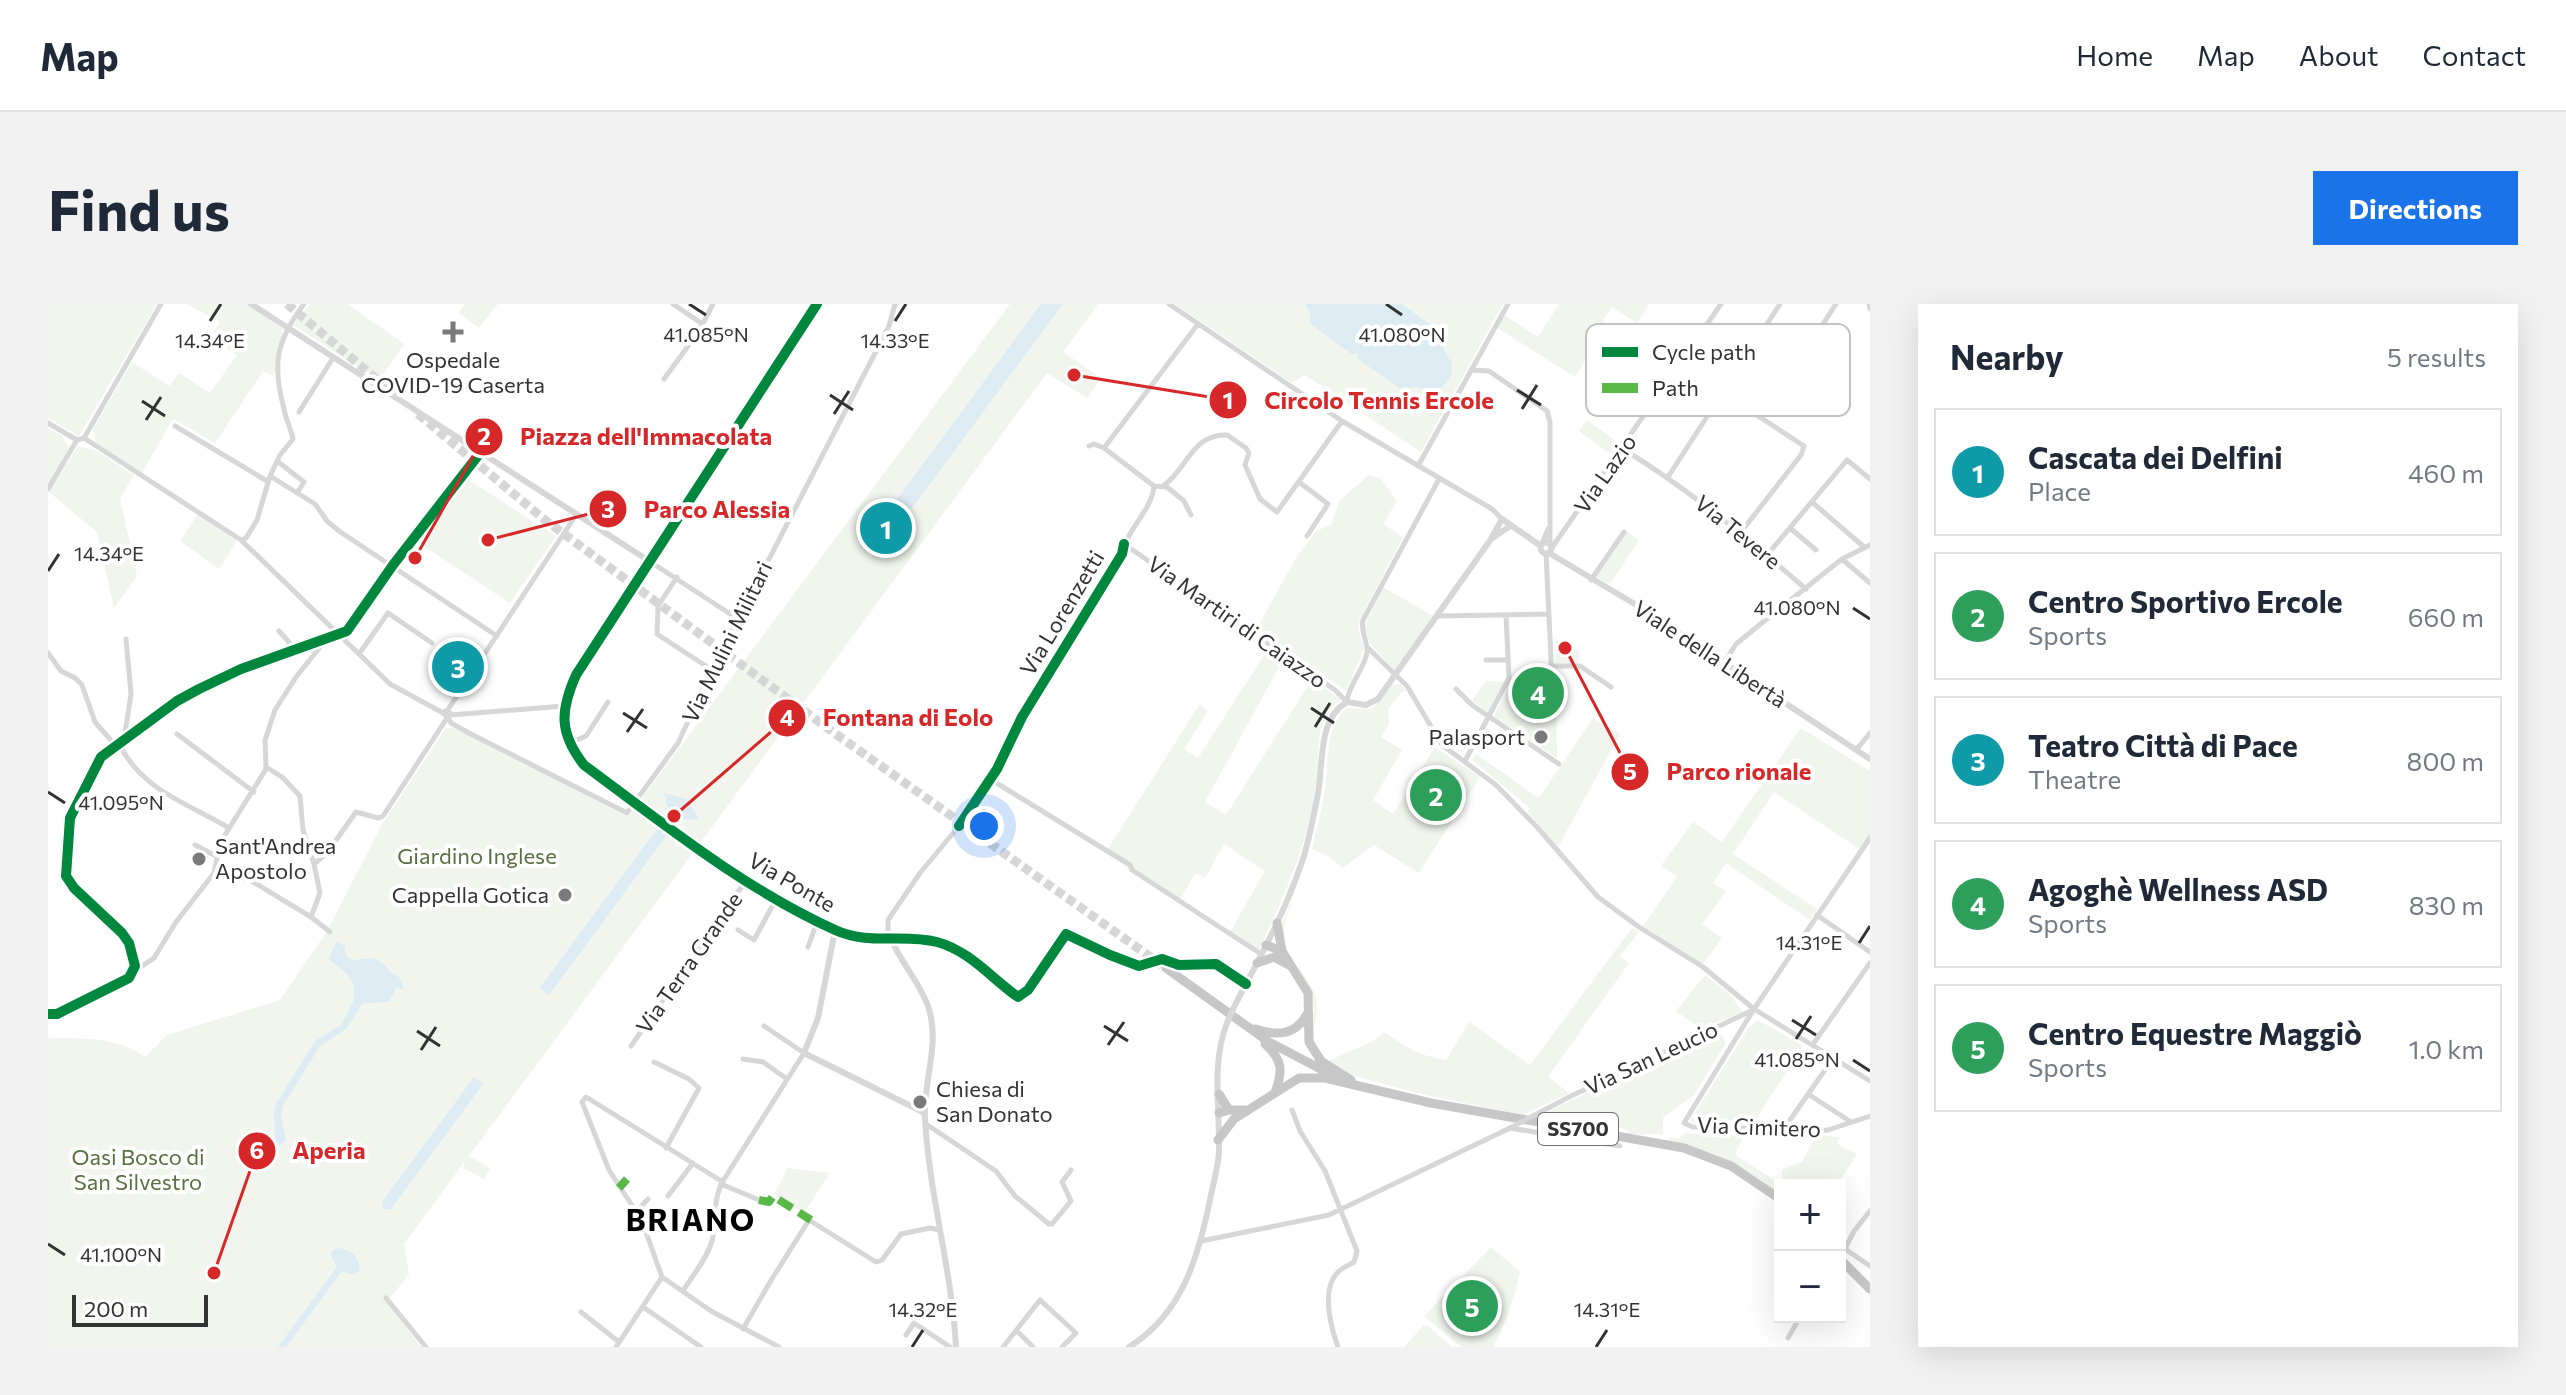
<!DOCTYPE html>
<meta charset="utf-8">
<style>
:root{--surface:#fff;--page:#f2f2f3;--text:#1f2937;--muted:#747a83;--line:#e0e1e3;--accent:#1a73e8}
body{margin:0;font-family:Commissioner,sans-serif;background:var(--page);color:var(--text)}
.controls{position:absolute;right:24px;bottom:24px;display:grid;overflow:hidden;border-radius:0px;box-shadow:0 8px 32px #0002}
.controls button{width:72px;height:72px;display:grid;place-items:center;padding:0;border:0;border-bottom:2px solid var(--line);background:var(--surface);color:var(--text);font:40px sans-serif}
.scale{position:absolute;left:24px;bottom:20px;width:136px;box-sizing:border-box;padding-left:8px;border:4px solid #333;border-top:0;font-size:22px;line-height:28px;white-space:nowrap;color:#333;-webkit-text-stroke:6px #fff;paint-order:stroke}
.you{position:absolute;left:936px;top:522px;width:28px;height:28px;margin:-20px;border:6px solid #fff;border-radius:50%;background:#1a73e8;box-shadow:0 0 0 12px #1a73e833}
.badge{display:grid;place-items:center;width:52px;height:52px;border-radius:50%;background:var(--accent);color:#fff;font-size:26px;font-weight:700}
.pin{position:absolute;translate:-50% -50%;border:4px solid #fff;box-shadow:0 2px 8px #0006}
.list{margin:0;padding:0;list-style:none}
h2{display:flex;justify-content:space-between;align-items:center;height:104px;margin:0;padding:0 32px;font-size:34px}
h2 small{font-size:26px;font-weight:400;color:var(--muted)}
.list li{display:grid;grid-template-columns:52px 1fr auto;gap:24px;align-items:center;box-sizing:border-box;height:128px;margin:0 16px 16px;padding:0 16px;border:2px solid var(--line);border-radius:0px}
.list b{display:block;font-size:30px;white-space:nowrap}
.list p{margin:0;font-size:26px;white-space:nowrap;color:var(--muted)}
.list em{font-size:26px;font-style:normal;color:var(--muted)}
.map{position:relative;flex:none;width:1822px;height:1043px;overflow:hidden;border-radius:0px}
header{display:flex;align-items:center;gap:48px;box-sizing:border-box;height:112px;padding:0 40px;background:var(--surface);border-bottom:2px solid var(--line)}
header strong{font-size:38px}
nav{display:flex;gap:44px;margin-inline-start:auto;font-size:28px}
.intro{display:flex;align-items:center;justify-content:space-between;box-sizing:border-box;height:192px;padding:0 48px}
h1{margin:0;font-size:56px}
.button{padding:20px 36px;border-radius:0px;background:var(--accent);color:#fff;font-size:28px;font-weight:700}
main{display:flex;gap:48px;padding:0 48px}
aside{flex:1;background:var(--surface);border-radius:0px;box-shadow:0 8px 32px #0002}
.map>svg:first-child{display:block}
</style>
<header>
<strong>Map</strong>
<nav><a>Home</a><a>Map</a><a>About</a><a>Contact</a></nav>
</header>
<div class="intro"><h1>Find us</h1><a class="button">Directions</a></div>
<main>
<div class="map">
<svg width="1822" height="1043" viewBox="0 0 1822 1043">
<rect width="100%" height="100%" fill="#fff"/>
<path fill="#f1f5ed" d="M0,0h109l-78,132 -31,-18z
M139,0h59l37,25c-4,15 -3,34 -10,47l-10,-5 -48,72 -42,-24 -31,54 -46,-29 -3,-15 39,-67 37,24 10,-13 31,20 27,-38 -27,-18 10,-15z
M262,0h38l56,40 -25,36 -86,-55z
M417,0h33l-19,24 -20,-15z
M962,0h88l-35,48 38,26 -14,20 -40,-25 -578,783 21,12 -6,11 -21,-11 2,-7 -61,83 5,30 -22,28 34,45h-373v-309c34,1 68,-2 97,19l22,-22 113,-35 46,-67 57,-110 63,-95h10l172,89z
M1127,0h328l-82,148 -116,-77 -13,8z
M1511,0h90l-12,19 -25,-16 -10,14 42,29 -12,19 -37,-24 -20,32 -79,-50 8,-12 34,22z
M1539,116l34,25 -8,11 -34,-25z
M0,124l14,8 7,13 -21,37z
M30,142l19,5 37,24 -14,23 17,78 -23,32 -17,-76 -48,-40z
M1321,171l12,4 16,22 -14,23 20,13 -43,82 -2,9 6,21 -18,42 -90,-61 40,-72 20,-27 15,-6 9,-25z
M419,175l89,57 -46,67 -91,-60z
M150,210l39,27 -18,28 -39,-28z
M1579,228l12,8 -29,44 -14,-7z
M1335,283l52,30 -40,54 -25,-28 -6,-16z
M1507,335l25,13 -2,11 -23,1z
M1222,342l15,10 -80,146 21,13 87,-137 28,22c-25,17 -22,46 -24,73 -6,67 -31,118 -58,177l-29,-18 35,-61 -41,-27 -19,34 -10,-5 -15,27 -74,-48 94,-148 8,7 -24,38 14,9z
M1438,377l18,1 -16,30 -16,-11z
M1508,377l1,77 -63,-42 17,-34z
M1352,380l6,7 -4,1 -14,17 1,15 -8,13 21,13 -29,50 20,14 42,-67 45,30 -61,96 -45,-28 -31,23 -15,-12 -16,-7c5,-23 12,-46 14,-69 3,-27 0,-50 20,-72l26,1 20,-24z
M1545,414l27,16 -62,113 -30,-35 2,-4 -58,-48 4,-6 63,44z
M1753,424l69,43v67l-8,13 -88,-59 -41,62 84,55 -7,11 -84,-57 -13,20 13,8 -24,33 20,14 -20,27 -59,-39 34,-49 -16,-11 32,-44 29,20z
M1248,586c-4,14 -14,33 -12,48 1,20 23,36 30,54 12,28 -15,37 12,70l47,-21 11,-9c20,14 37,25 62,28l23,-38 61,43 102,-137 7,4 -19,24 9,7 -81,114 21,16 -46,22 -107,-22 -75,-21 -10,-6 -17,-18 -4,-18 4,-20 -1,-14 -30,-48 -2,-10 1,-14z
M1657,671l24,18 14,19 -42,17 -25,-18z
M1710,716l45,26 -52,81 -58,-4 -3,-2 59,-94z
M1671,726l7,13 -32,52 -31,23v16h-33l-5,-5 -76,-12 -2,-5z
M1637,829l59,3 -9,19 47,30 -2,9c-35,-28 -69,-44 -112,-53l3,-4 7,2z
M1769,831l23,2 -3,7 20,10 -20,31h-54l-1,-15 20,-8z
M740,864l42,5 -24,37 3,6 -35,-21z
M1443,943l29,25c-6,26 -14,52 -27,75h-32l-37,-31z
M1375,1022h5l24,21h-48z"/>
<path fill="#ddebf3" d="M993,0h22l-168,227 -8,-2 -6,-8z
M1257,0h97l38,28 4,18 8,14 -1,12 -10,12 -9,3 -15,-4 -18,1 -42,-30 2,-4 -3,-2 -3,3 -42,-31 -1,-11z
M616,489l23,6 12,20 -21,1 -129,175 -9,-7 1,-2 128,-173z
M288,638l9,4v9l7,5c8,1 18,-4 26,0 9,5 11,13 21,17l5,12 -8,-1 -7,14 -26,1 -17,26 -26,17 -37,60 -2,9 5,25 -6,6 -5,-6 -1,-28 2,-8 39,-63 26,-16 13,-25v-14l-6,-11 -19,-16z
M426,773l9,7 -92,125h-7l-2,-7z
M289,944c12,1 25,9 22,23l-8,3 -9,-3 -56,76h-8l59,-80 -6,-11 1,-5z"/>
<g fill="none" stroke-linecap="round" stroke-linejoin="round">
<path stroke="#d6d6d6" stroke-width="6" stroke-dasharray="6 3" stroke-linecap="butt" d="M607,514l26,19"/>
<path stroke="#d6d6d6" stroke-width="9" stroke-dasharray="9 4.5" stroke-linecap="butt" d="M239,0l111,93
M370,110l127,106 288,212 333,236"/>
<path stroke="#d7d7d7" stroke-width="5" d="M625,0l28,19
M1121,0l173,117 150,88 10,10
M1821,0l1,5
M1577,30l53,34
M1632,61l124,81 -3,9 -60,77
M1423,66l18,1 58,40 3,11v123
M616,75l35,-48 14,-27
M251,108l34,-54
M1715,113l73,-113
M0,119l29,17 7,-2 157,102 149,144 53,29
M127,122l92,55
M36,134l77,-134
M1041,142l5,-2 10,4 50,38 13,1 17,14 7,14
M1056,144l94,-124
M1575,145c67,41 123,88 183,140
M229,157l27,21 -7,11
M1370,162l90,-162
M222,172l45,28 12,17 12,10 158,105
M1620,173l112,-173
M1251,178l29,22 -21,32
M1106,182c-2,24 -27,43 -32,68l-100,163 -25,52 -38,57 -39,47 -32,47v14l3,5c63,-5 81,25 127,58l10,-7 38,-56 44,21 29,11 23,-7 17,6 37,-1 30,20
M1115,182c25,-17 28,-52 64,-51l19,13 3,5 -4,12 15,34 17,13 65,-91
M0,185l29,-49
M1764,198l52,45
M1742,224l26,22
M193,236l5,-2 11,-18 13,-44 10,-21 13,-16c-2,-10 -7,-19 -9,-30 -12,-45 -8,-68 20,-105
M1076,240l211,146 12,12
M1494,240l6,-15
M1503,245l170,-245
M1498,249l6,127
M1719,251l80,-95 23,19
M1794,255l28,24
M601,257l89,58
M629,273l-19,29 -1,28 55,36
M1543,276l33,-48
M1390,312l110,-2
M231,327l16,18
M291,331l12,-9 42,-61 87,-112
M1319,343l40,39 35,59 54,40 41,42 61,70 41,30 64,40 51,42 116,72
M0,349l13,18 14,7 7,7 13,37 20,23
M311,350l29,-41 44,30
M1438,356h22
M1676,359l12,-19 27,-22 79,-63 28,-14
M1503,362h29l31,21
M1408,385l16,16 87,59
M1299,397c2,-18 18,-32 20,-49 1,-11 -7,-20 -4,-32l76,-141
M399,407l129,-196
M402,411l114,-9
M400,414l-4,-4 1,-3 5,2 -2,5 3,5 16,9 160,81 51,-70 34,-73 177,-344 6,-22
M129,430l77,58
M76,436l7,-46 -5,-55
M522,439l16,-7 22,-34
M71,440c25,48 67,58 110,84
M1808,446l14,-17
M1417,457l44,-83 -3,-63
M218,463l16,10 18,19 3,34 11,34
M942,475l140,86 2,5 129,84
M1822,534l-116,171 -70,114 9,4 125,4 10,-1 42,-14
M147,541l19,10 2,-3
M166,569l36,7 61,37 9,-24 -6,-29 13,-11 29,-41 22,6 5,-2 64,-98
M1769,611l53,37
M263,613l19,15
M690,626l16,10 21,-39
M760,643l9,-25
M85,668l21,-14 22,-36 38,-49 6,-30 46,-74 -1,-29 10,-30 21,-33 32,-40
M1765,740l57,-81
M583,742l116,-167
M695,755l20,3 24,17
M606,758l35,17 10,9 -33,60
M1760,790l43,28
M1521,793l184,-87
M1244,806l8,21 25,40 32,80 -3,11c-5,3 -12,6 -16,10 -18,18 -7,55 0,75
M878,820l70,47 19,25 34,28h3l19,-23 -9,-19 9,-12
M1735,826l51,-73
M675,878l-137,-85 -4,5 27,68 24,37 14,28 15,42 49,34 68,36
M673,880l38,16
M620,892l25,-33
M588,908l12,-13
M1153,937l128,-26 181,-87 110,18
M1797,945l9,-18 16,-20
M1797,945l25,17
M727,970l34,-54 67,42 6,-2 19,-26 29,-6 10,2
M635,987c9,-15 24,-32 29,-50 5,-21 0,-33 9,-57l83,-131 -40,-27
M338,994l40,49
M595,1003l58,40
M533,1008l38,30
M695,1025l30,-52
M969,1027l16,16
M858,1031l8,-12 36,24
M1740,1034l12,-21
M568,1043l46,-70
M955,1043l37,-47 36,33 -14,14"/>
<path stroke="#d7d7d7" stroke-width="6" d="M203,0l398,257
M1443,235l19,-13
M1492.5 244a5.5 5.5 0 1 1 11 0a5.5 5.5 0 1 1-11 0Z
M1501,249l89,53 232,153
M607,514c-53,-42 -116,-63 -79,-143l241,-371
M633,533c21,16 41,28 63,41 11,6 20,15 31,22 33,22 76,41 116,39 10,24 30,45 38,70 11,37 -6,72 -4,109 4,77 27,152 31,229
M787,626l-17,88 -14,35 121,60
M1185,705c23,-45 49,-90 66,-139 9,-22 13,-48 18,-71 7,-30 -1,-80 30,-97l19,3 12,-6 113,-160 11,-20 39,27
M0,710h9l72,-36 6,-12 -6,-23 -7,-10 -48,-45 -8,-12 4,-58 24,-50 17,-20 76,-53 46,-23 85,-32 21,-5
M1081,1043c53,-33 69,-89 81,-147 3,-16 8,-32 9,-48 1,-43 -8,-89 8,-129"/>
<path stroke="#c7c7c7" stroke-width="9" d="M1229,619l5,28 26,42 1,49 12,19 30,19
M1218,641l16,6
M1209,659l17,-6 15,8
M1118,664l103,74 63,33
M1207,725c22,7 40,7 52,-15
M1217,740c18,16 18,27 10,49
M1171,790l10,16
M1171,809l10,-3h17
M1170,836l16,-21 65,-41h26l106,25 253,45 47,18 49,33
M1792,955l30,30"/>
<path stroke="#d7d7d7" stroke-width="5" d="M1462,824l59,-31"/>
<path stroke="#d7d7d7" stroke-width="6" d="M1179,719l6,-14"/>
<path stroke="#58b947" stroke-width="8" stroke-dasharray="16 8" stroke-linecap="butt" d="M571,884l8,-9
M711,896l10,2 4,-6 38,24"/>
<g stroke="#fff" stroke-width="15">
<path id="cycleway" d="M769,0l-241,371c-16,36 -17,58 8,90 81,60 159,123 251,165 36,16 66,3 102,12 33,9 54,36 81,55l10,-7 38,-56 44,21 29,11 23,-7 17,6 37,-1 30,20
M911,522l38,-57 25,-52 100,-163 2,-10
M0,710h9l72,-36 6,-12 -6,-23 -7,-10 -48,-45 -8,-12 4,-58 31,-61 76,-56 22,-12 42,-20 106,-38 46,-66 87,-112"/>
</g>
<use href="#cycleway" stroke="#00873e" stroke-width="10"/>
</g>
<path fill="none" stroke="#333" stroke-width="3" d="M641,0l17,11M1338,0l16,11M162,17l11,-17M847,17l11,-17M1469,86l24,15M782,91l23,15M94,97l23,15M1474,105l15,-24M786,110l15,-23M98,116l15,-23M0,267l11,-17M1805,304l17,11M1263,404l23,15M575,409l24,15M1267,423l15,-24M579,428l16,-23M0,488l17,11M1811,639l11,-17M1744,716l24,15M1056,722l24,15M369,727l23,15M1748,735l15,-23M1060,741l16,-23M373,746l15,-23M1805,756l17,11M0,940l17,11M864,1043l11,-17M1548,1043l11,-17"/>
<g fill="#7a7a7a" stroke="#fff" stroke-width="3">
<path d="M401 16h8v8h8v8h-8v8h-8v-8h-8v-8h8z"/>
<circle cx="1493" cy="433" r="8"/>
<circle cx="151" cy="555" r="8"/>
<circle cx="517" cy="591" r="8"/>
<circle cx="872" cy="798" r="8"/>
</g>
<g text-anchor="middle" stroke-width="8" stroke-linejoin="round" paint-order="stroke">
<rect fill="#fff" stroke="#707070" stroke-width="2" x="1490" y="809" width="80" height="32" rx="6"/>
<g font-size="20" font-weight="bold" fill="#333">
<text x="1530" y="832">SS700</text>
</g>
<g font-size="22" fill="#333" stroke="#fff" text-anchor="end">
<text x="405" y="64" text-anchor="middle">Ospedale<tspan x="405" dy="25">COVID-19 Caserta</tspan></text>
<text x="1477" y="441">Palasport</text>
<text x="167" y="550" text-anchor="start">Sant'Andrea<tspan x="167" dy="25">Apostolo</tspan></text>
<text x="501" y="599">Cappella Gotica</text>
<text x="888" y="793" text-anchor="start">Chiesa di<tspan x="888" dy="25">San Donato</tspan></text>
</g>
<g font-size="22" fill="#333" stroke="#fff">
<text transform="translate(1557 170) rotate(-55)" y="8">Via Lazio</text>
<text transform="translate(1690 228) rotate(39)" y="8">Via Tevere</text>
<text transform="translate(1014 309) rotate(-59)" y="8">Via Lorenzetti</text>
<text transform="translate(1189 318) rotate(35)" y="8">Via Martiri di Caiazzo</text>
<text transform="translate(679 338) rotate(-64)" y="8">Via Mulini Militari</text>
<text transform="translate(1662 350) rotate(33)" y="8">Viale della Libertà</text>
<text transform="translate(744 578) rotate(30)" y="8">Via Ponte</text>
<text transform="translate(641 659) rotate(-55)" y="8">Via Terra Grande</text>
<text transform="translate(1603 754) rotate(-25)" y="8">Via San Leucio</text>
<text transform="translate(1711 823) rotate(2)" y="8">Via Cimitero</text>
</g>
<g font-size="22" fill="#56703f" stroke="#fff">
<text x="429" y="560">Giardino Inglese</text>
<text x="90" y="861">Oasi Bosco di<tspan x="90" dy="25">San Silvestro</tspan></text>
</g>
<g font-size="30" font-weight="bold" letter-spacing="2" fill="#000" stroke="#fff">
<text x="643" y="927">BRIANO</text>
</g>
</g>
<rect x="1538" y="20" width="264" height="92" rx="12" fill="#fff" stroke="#c2c2c2" stroke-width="2"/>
<rect x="1554" y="43" width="36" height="10" fill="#00873e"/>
<rect x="1554" y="79" width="36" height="10" fill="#58b947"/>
<g font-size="22" fill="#333">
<text x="1604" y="56">Cycle path</text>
<text x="1604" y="92">Path</text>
</g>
<g font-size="20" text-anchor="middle" fill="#333" stroke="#fff" stroke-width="8" stroke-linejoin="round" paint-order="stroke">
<text x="1354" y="38">41.080°N</text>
<text x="658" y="38">41.085°N</text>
<text x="162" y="44">14.34°E</text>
<text x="847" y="44">14.33°E</text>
<text x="61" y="257">14.34°E</text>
<text x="1749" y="311">41.080°N</text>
<text x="73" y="506">41.095°N</text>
<text x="1761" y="646">14.31°E</text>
<text x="1749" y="763">41.085°N</text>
<text x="73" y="958">41.100°N</text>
<text x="875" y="1013">14.32°E</text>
<text x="1559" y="1013">14.31°E</text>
</g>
<path fill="none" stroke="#d62828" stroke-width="3" d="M1026 71L1180 96M367 254L436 133M440 236L560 205M626 512L739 414M1517 344L1582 468M166 969L209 847"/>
<g fill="#d62828" stroke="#fff" stroke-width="3">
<circle cx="1026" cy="71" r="8"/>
<circle cx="367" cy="254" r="8"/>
<circle cx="440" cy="236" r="8"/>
<circle cx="626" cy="512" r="8"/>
<circle cx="1517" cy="344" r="8"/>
<circle cx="166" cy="969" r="8"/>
<circle cx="1180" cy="96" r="20"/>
<circle cx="436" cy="133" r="20"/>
<circle cx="560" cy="205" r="20"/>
<circle cx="739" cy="414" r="20"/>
<circle cx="1582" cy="468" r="20"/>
<circle cx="209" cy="847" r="20"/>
</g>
<g font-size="24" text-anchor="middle" font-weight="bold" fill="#fff">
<text x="1180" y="105">1</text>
<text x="436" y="141">2</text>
<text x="560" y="214">3</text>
<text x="739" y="422">4</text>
<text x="1582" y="476">5</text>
<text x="209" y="855">6</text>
</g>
<g font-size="24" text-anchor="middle" font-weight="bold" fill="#d62828" stroke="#fff" stroke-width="8" stroke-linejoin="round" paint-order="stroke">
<text x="1331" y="105">Circolo Tennis Ercole</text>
<text x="598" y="141">Piazza dell'Immacolata</text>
<text x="669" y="214">Parco Alessia</text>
<text x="860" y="422">Fontana di Eolo</text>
<text x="1691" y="476">Parco rionale</text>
<text x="281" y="855">Aperia</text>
</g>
</svg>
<div class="controls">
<button>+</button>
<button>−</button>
</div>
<div class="scale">200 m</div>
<div class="you"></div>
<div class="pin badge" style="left:838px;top:224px;background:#0f9aa8">1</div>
<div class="pin badge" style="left:1388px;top:491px;background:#2e9e5b">2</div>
<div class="pin badge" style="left:410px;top:363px;background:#0f9aa8">3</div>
<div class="pin badge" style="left:1490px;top:389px;background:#2e9e5b">4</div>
<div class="pin badge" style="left:1424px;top:1002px;background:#2e9e5b">5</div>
</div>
<aside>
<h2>Nearby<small>5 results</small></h2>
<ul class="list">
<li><span class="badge" style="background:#0f9aa8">1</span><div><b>Cascata dei Delfini</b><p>Place</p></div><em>460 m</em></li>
<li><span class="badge" style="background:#2e9e5b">2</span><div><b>Centro Sportivo Ercole</b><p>Sports</p></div><em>660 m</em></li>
<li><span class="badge" style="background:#0f9aa8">3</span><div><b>Teatro Città di Pace</b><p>Theatre</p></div><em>800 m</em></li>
<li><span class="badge" style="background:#2e9e5b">4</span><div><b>Agoghè Wellness ASD</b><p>Sports</p></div><em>830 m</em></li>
<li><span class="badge" style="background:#2e9e5b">5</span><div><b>Centro Equestre Maggiò</b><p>Sports</p></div><em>1.0 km</em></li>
</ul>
</aside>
</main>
